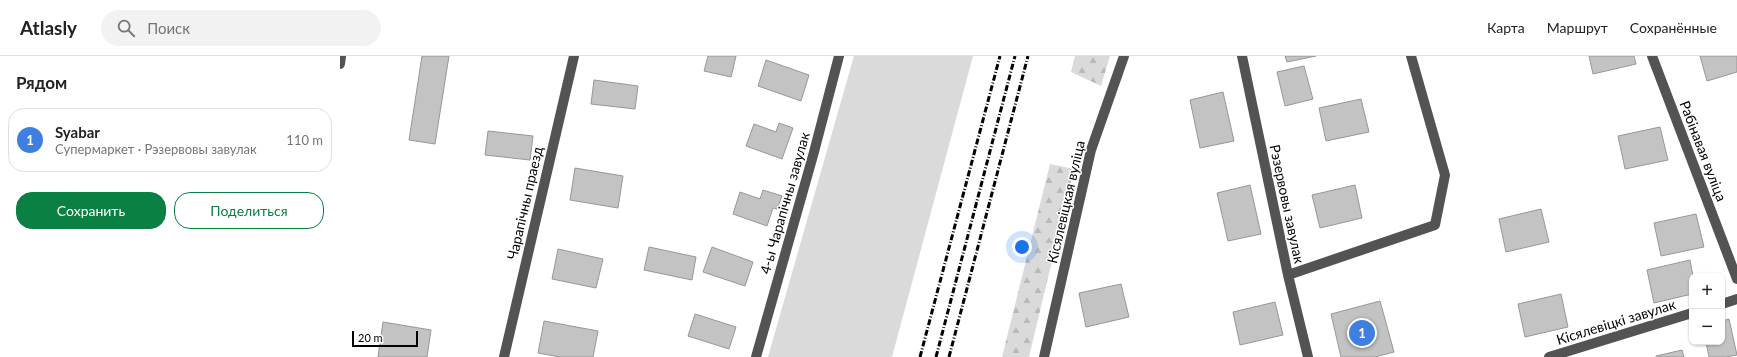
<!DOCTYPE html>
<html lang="ru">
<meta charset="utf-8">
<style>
:root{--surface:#fff;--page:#f2f2f2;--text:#222;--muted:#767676;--line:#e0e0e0;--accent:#0b8043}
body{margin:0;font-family:Lato,sans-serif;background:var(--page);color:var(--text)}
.controls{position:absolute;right:12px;bottom:12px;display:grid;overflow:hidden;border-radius:8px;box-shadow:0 1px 3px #0004}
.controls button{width:36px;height:36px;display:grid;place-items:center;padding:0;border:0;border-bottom:1px solid var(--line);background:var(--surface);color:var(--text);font:20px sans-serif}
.scale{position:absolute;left:12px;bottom:10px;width:66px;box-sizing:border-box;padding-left:4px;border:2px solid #000;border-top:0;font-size:11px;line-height:14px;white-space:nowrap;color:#000;-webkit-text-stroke:3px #fff;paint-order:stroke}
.you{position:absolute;left:682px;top:191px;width:14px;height:14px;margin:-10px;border:3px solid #fff;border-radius:50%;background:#1a73e8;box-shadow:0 0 0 6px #1a73e833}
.badge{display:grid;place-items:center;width:26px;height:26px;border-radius:50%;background:var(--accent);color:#fff;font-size:13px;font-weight:700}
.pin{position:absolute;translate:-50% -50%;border:2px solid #fff;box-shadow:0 1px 4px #0006}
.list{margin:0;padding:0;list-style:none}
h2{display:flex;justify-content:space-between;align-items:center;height:52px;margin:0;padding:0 16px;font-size:17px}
h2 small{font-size:13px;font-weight:400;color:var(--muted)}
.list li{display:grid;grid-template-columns:26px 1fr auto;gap:12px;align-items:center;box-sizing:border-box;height:64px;margin:0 8px 8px;padding:0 8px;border:1px solid var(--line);border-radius:16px}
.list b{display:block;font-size:15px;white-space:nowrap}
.list p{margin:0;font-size:13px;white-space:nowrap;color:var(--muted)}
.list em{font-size:13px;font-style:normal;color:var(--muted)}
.actions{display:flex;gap:8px;padding:12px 16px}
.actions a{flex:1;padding:9px 0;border:1px solid var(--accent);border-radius:16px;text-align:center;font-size:14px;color:var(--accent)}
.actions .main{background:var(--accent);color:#fff}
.icon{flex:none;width:22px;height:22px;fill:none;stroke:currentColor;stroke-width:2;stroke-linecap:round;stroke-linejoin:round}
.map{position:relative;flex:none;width:1397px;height:301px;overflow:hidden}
header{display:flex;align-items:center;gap:24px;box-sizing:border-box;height:56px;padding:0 20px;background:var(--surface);border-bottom:1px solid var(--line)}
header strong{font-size:19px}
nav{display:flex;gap:22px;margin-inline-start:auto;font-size:14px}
.search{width:280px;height:36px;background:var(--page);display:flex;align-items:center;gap:10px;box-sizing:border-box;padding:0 14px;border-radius:22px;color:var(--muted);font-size:15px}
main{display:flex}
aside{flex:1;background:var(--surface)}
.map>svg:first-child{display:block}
</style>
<header>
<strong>Atlasly</strong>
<div class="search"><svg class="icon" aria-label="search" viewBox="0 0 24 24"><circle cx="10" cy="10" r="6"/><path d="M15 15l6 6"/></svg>Поиск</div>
<nav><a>Карта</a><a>Маршрут</a><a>Сохранённые</a></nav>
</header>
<main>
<aside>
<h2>Рядом<small></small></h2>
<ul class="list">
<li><span class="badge" style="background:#3f7fe0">1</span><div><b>Syabar</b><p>Супермаркет · Рэзервовы завулак</p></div><em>110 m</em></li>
</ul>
<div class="actions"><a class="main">Сохранить</a><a>Поделиться</a></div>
</aside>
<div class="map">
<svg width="1397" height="301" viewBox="0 0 1397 301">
<defs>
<pattern id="forest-firs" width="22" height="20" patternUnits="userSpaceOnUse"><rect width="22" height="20" fill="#dadada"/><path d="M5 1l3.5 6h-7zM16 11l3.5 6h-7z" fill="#b9b9b9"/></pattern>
</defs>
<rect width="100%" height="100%" fill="#fff"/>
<path fill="#dadada" d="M514,0h119l-81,301h-124z"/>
<path fill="url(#forest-firs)" d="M735,0h35l-9,30 -30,-14z
M710,108l24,5 -45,188h-27z"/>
<path fill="#c3c3c3" stroke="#979797" d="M82,0h27l-14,88 -26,-4z
M368,0h28l-5,21 -27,-6z
M945,0h31l-29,6z
M1249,0h45l2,8 -43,10z
M1360,0h37v16l-30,9z
M426,4l43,15 -8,26 -43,-15z
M964,10l9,33 -28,7 -8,-34z
M254,24l44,6 -3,23 -44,-5z
M883,36l11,49 -34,7 -10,-48z
M1021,43l8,33 -43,9 -7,-33z
M439,67l14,5 -11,31 -36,-13 8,-22 22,8z
M1320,71l8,33 -43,9 -7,-33z
M148,75l45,5 -3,24 -45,-5z
M235,112l48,8 -5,32 -48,-8z
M910,129l11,49 -33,7 -11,-48z
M1015,129l7,33 -42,10 -8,-33z
M423,134l19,6 -5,13 -4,-1 -6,18 -34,-12 7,-22 20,7z
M1201,153l8,33 -43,10 -7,-33z
M1356,158l8,33 -43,9 -7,-33z
M309,191l47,10 -4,23 -48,-10z
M372,191l41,15 -8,24 -42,-14z
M218,193l45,10 -7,29 -44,-9z
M1350,204l3,16 -1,18 -38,9 -7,-33z
M781,228l8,33 -43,10 -7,-34z
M1221,238l7,33 -43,10 -7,-33z
M1040,245l14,51 -19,5h-34l-10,-43z
M935,246l8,33 -43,10 -7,-33z
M355,258l41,13 -7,22 -41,-13z
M1389,263l8,36 -11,2h-17l-3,-15h16v-21z
M204,265l54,10 -5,26h-33l-22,-4z
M43,266l48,8 -4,27h-49z
M1342,294l2,7h-28v-1z"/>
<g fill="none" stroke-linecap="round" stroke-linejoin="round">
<path stroke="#535353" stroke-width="10" d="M902,0l46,219 20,82
M1312,0l85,223
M0,8l1,-8
M948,219l147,-50 10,-50 -34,-119
M1382,248l15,-5
M164,301l70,-301
M416,301l58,-205 25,-96
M704,301l47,-207 33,-94
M1209,301l143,-44"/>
<path stroke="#000" stroke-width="3" stroke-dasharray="6 2 1 2" stroke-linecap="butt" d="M580,301l80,-301
M596,301l79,-301
M609,301l79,-301"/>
</g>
<g text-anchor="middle" stroke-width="3" stroke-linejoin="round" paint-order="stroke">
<g font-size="14" fill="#000" stroke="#fff">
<text transform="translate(1363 95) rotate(69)" y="5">Рабінавая вуліца</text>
<text transform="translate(726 146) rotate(-77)" y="5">Кісялевіцкая вуліца</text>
<text transform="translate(185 147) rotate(-77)" y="5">Чарапічны праезд</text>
<text transform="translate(445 147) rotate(-74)" y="5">4-ы Чарапічны завулак</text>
<text transform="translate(947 148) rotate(78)" y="5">Рэзервовы завулак</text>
<text transform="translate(1276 266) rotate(-17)" y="5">Кісялевіцкі завулак</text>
</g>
</g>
</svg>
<div class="controls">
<button>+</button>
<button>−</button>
</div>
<div class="scale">20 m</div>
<div class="you"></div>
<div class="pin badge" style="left:1022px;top:277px;background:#3f7fe0">1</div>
</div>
</main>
